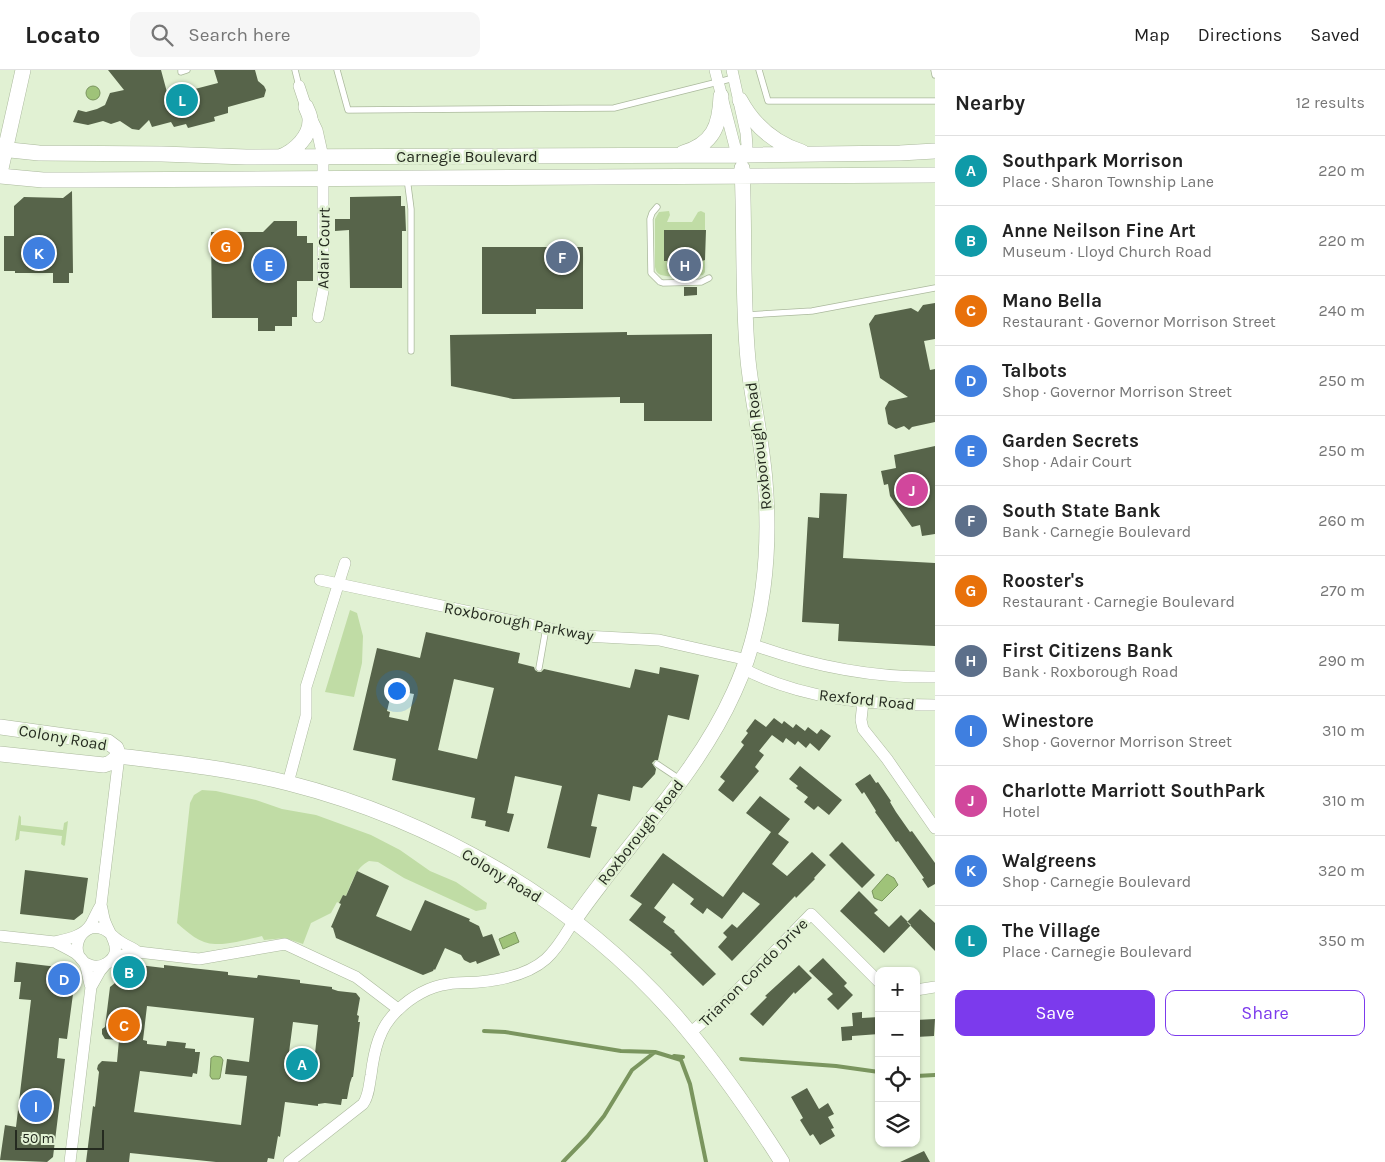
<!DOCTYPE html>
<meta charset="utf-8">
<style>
:root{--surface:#fff;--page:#f6f6f6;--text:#222;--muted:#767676;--line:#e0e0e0;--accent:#7c3aed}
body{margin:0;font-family:Karla,sans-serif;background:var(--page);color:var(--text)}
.controls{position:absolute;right:15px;bottom:15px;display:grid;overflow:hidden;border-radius:10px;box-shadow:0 1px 4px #0004}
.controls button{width:45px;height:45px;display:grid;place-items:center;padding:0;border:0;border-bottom:1px solid var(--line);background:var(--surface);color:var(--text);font:25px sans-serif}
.scale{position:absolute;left:15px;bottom:12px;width:89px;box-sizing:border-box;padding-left:5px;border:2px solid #252b20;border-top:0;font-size:14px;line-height:18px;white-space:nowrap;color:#252b20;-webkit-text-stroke:4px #e1f1d3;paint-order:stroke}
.you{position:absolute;left:396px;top:620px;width:18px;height:18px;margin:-12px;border:4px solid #fff;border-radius:50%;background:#1a73e8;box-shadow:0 0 0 8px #1a73e833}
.badge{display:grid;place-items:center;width:32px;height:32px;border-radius:50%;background:var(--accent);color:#fff;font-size:16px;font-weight:700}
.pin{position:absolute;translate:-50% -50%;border:2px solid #fff;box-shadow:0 1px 5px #0006}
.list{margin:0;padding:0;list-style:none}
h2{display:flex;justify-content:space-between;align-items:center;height:65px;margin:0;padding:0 20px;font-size:21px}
h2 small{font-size:16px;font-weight:400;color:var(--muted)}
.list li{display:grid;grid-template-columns:32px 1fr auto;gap:15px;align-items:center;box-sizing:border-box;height:70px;padding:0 20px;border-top:1px solid var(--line)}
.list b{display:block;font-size:19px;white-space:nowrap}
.list p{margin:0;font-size:16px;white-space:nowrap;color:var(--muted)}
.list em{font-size:16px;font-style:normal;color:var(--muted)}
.actions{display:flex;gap:10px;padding:15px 20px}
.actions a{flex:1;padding:11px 0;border:1px solid var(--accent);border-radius:10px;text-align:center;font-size:18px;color:var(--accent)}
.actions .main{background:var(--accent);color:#fff}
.icon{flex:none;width:28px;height:28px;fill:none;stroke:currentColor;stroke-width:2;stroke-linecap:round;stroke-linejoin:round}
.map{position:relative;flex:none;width:935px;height:1092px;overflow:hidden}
header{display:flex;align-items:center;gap:30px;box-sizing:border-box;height:70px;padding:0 25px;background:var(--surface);border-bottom:1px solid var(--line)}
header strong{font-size:24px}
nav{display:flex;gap:28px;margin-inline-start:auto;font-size:18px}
.search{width:350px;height:45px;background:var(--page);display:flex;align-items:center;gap:12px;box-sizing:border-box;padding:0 18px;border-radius:10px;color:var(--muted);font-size:19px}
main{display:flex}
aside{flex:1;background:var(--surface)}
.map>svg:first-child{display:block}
</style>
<header>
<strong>Locato</strong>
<div class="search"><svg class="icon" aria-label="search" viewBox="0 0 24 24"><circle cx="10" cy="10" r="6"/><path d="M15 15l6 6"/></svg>Search here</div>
<nav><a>Map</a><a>Directions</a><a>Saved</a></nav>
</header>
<main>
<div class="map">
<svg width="935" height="1092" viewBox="0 0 935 1092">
<rect width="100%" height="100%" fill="#e1f1d3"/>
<path fill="#c0dca5" d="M669,141l1,4 -3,7h25l6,-10 3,-1 4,2v59l-2,3c-7,2 -38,3 -44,-1 -3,-2 -3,-4 -4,-7v-48l4,-7z
M350,540l7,3 6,23 -1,27 -8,34 -29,-5z
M202,720l14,1 40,9 26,9 34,6 55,20 29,15 30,21 26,11 31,21 -1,6 -10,2 -72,-33 -26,-16 -9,-1c-14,7 -17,22 -23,35l-3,-1 -4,8 -2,-1 -6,11 -20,10 -8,21 -18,-6 -21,2 -2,-4c-13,3 -35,9 -47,8 -15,0 -28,-12 -38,-21l13,-120 4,-8z
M19,745l2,2v8l42,5 1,-7 4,-2 -3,24 -1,1 -3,-2 1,-8 -42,-5 -1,8 -4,2z"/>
<path fill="#9fc379" stroke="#7a955e" d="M86 23a7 7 0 1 1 14 0a7 7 0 1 1-14 0Z
M887,804l7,4 4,7 -16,16 -8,-3 -2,-7z
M515,862l4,10 -16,7 -4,-10z
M214,986l7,1 2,3 -3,18 -1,1h-7l-2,-3 1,-18z"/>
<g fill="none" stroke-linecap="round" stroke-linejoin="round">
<path stroke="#7a955e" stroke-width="4" d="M484,961l21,1 116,19 34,1 26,8 9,24 16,78
M674,986l9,1
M741,989l95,7 43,6
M916,1006l19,-1
M563,1092l24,-25 17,-21 28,-46 23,-18"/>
</g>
<path fill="#57644a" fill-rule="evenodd" d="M108,0h53l7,26 50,-13 -4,-13h41l3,11 6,5 2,4 -2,7 -36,10v6l-14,4 1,4 -27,7 -2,-4 -12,3 -3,-5 -19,5 -3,-7 -10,10 -7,-1 -12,-8 -9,3 -8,-3 -15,4 -15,-3 5,-12 8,2 11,-3 8,-4 5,-12 14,-3z
M72,121l1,82h-4v10h-16v-10h-38v-2h-11v-35h10v-30l10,-9 39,1z
M401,126v10h4l1,25h-4v57h-52l-1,-58 -14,1v-12h15v-22z
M274,151h23v15h10v7h6v38h-16v36h-5v9h-17v5h-17v-13h-46l-1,-86h52z
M664,160h42l-1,30 -3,1v8h-5v8l-13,1v-8h-17v-9h-3z
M482,177h101v62h-47v5h-54z
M684,217h13v8l-13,1z
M935,233v36l-11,2 6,29 5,-1v53l-23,5 -3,3 -5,-4 -8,3 -8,-5 -3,-16 4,-7 19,-4 -28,-19 -11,-54 6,-9 36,-7 7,4 5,-7z
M627,262v3l85,-1v87h-68v-18h-24v-6l-107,2 -62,-13 -1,-51z
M935,376v88l-13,2 -2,-11 -8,2 -22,-31 -2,-12 -4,1 -3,-14 15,-3 -2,-13z
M820,423l27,1 -4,64 92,5v83l-97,-5 1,-17 -37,-2 6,-105 11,1z
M426,562l94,21 -2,10 16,4 1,3 3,2h3l3,-3 86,19 5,-19 24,5 1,-7 39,8 -10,45 -21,-5 -10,45h-3l-3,3 4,6 -1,5 -13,14 -9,-2 -3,15 -32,-7 -7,32 6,1 -7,31 -43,-10 15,-62 -47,-10 -8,37 7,1 -5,18 -24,-6 1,-5 -15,-3 4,-20 -83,-18 4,-21 -43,-9 24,-102 43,10zM454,609l40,9 -17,71 -39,-9zM392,620l22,4 -6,27 -19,-4 1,-5 -3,-1z
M774,648l8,6 2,-3 9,7 3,-4 9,7 3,-4 9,7 4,-5 10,7 -12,15 -9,-8 -4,5 -8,-7 -3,4 -9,-7 -3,5 -11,-8 -13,16 5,4 -9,12 4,4 -26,31 -15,-12 7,-9 -5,-4 24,-32 -3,-3 7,-9 -2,-2 9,-12 11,8z
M800,696l42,34 -13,15 -11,-9 -4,4 -10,-8 4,-5 -12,-9 2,-2 -9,-7z
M870,704l6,9 2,-1 13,19 -1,1 6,10 14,20 2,-1 23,32v21l-7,4 -6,-9 2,-1 -26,-37 -2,1 -13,-19 -8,-11 1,-1 -12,-19 -2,2 -7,-10z
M760,726l30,23 -12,15 11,8 -17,22 15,12 25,-24 14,13 -12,13 1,1 -19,19 -1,-2 -63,65 -14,-14 9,-10 -4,-4 9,-9 5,4 23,-24 -17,-12 -21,27 -15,-11 -4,6 -13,-10 4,-5 -21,-16 -19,25 12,9 -3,5 12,9 -1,1 42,42 -13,12 -33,-32 2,-1 -43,-33 13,-16 -12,-8 33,-43 60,44 48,-65 -25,-19z
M842,772l33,33 -13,13 -33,-33z
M25,800l63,8 -5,35 -9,7 -54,-6z
M357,801l32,15 -13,30 35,15 14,-31 45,19 -1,2 10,5 4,11 9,-3 8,21 -23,9 -1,-3 -6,2 -6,-3 -3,-5 -16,-7 -10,22 -1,-1 -1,2 -10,4 -87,-37 -3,-10 -2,-1 10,-23 -2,-1 4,-8 3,1z
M859,821l19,19 -4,3 15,14 12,-12 10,10 -27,28 -44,-42z
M920,839l15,14v28l-28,-29z
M823,888l24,25 -3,3 9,9 -15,15 -11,-11 6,-5 -24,-23z
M16,892l50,6 9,11 -8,60 -8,-1 -2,20 8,1 -12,98 -6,5 -47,-2 5,-35 11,2 15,-127 -12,-1 2,-17h-7z
M127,895h3l3,4 6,-4 25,3v-3l64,7v3l29,3 1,-3 42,5v3l32,4v2l6,2 18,2 4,5 -3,17 2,1 -1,6h2l-7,55h-1l-2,6 -3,16h-5l-1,6 -16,-2 -7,1v2l-33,-4 -5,35 -2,-1 -4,23 -6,-1 -1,4h-51l-86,-9 -1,9h-43l7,-56 2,1 4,-35 -2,-3 1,-4 4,-4 15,1 2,-22 -14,-1 -3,-5v-5l3,-2 5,-40 5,-4 -3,-5zM147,936l107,12 -5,44 -22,-3 -2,15 22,2 -6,49 -107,-13 6,-41 52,6 1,-4 4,1 3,-22h-5v-3l-10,-1 1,-5 -19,-2 -1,5 -19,-2v-3l-4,-1zM293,952l25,3 -4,38 -26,-3z
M799,895l13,13 -17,16 -1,-2 -31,34 -13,-12 17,-17 -2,-1z
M862,942v6l17,-1v17l-27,2v4l-10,1 -1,-14 12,-1 -1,-13z
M935,949l-1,17 -18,1v-17z
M807,1018l12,21 9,-6 6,11 -6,3 6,11 -3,1 4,7 -15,9 -7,-11 -3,2 -10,-16 3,-2 -12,-21z
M924,1081l6,11h-30z"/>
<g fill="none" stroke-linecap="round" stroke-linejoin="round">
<g stroke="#abb99d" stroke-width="7">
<path id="lane" d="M181,0v2l6,-2
M295,0l4,16
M337,0l11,40 266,-2 120,-30
M759,0l9,31h167
M934,0l1,5
M407,108l4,31v142
M657,137l-5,6 -2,6 1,54 9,9 3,1 38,-1 8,-4
M747,245l65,-4 123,-23
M539,598l7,-40
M657,694l24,16"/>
</g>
<g stroke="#abb99d" stroke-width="12">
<path id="street" d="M715,0l20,77 7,8 5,-9 -1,-13 -14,-63
M299,16l7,21 11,23 6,27v134l-5,26
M320,510l264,56 75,4 89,20
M751,574c60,22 121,34 184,33
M744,599c58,30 126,36 191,36
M863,632l-2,18 2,9 24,30 48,69
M288,713l18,-67v-29l39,-124
M101,835l18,-149
M0,866l55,6
M138,882c-6,-5 -14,-7 -20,-12 -5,-3 -9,-9 -15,-11 -24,-9 -37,28 -13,36 5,2 11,1 15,-1 20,-11 6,-27 1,-40 -3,-6 -3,-13 -5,-19 -4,6 -6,12 -10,19 -7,12 -23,15 -36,18 10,6 24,10 30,22 3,7 3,16 6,23l9,-16 6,-7 17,-9 15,-3 61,7 86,-15 71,33 42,32
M916,920l19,-3
M690,963l34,-29 87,-90 68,68
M70,1092l21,-175
M289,1092l74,-58c6,-8 6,-19 8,-29 3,-24 8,-48 27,-65 13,-13 32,-24 50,-26 10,-2 21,-1 31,-2 22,-2 50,-8 67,-23 12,-11 19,-24 27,-37"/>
</g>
<g stroke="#abb99d" stroke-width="16">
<path id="secondary" d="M740,30c14,26 34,43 62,52
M0,79l39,4 123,1 84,3 496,-2 158,-2 35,-2
M683,83c30,-9 37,-27 38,-57
M280,87c15,-6 31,-21 30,-38 0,-4 -3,-9 -4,-12
M0,103l23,-103
M0,106l43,4h39l853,-5
M0,657l108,15 8,6 3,8
M0,684l104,11 6,-2 9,-7
M119,686c57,7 114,13 169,27 146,37 286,118 386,231 40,46 75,96 108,148
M573,852c11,-17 24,-33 36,-49 45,-58 95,-114 125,-181 30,-65 37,-141 31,-211 -3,-41 -13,-81 -17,-121 -6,-64 -3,-128 -6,-192"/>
</g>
<use href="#lane" stroke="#fff" stroke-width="5.5"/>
<use href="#street" stroke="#fff" stroke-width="11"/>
<use href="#secondary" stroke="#fff" stroke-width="15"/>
</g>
<g text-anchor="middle" stroke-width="5" stroke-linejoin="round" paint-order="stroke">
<g font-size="16" fill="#252b20" stroke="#e1f1d3">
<text x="467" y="92">Carnegie Boulevard</text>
<text transform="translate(323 178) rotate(-89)" y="6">Adair Court</text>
<text transform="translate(758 376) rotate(-97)" y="6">Roxborough Road</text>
<text transform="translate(519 551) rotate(11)" y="6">Roxborough Parkway</text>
<text transform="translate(867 629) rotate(6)" y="6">Rexford Road</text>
<text transform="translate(63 667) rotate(10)" y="6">Colony Road</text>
<text transform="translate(640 762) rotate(-52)" y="6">Roxborough Road</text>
<text transform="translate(502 805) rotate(31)" y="6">Colony Road</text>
<text transform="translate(753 902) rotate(-45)" y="6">Trianon Condo Drive</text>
</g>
</g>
</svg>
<div class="controls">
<button>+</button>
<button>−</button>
<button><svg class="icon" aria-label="locate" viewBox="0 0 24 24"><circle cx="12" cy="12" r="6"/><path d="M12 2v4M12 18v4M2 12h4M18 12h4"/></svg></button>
<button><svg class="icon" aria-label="layers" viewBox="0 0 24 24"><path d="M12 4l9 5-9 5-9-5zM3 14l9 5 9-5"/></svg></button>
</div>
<div class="scale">50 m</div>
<div class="you"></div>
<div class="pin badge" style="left:302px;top:994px;background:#0f9aa8">A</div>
<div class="pin badge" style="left:129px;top:902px;background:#0f9aa8">B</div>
<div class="pin badge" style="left:124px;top:955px;background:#e8710a">C</div>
<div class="pin badge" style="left:64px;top:909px;background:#3f7fe0">D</div>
<div class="pin badge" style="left:269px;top:195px;background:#3f7fe0">E</div>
<div class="pin badge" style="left:562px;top:187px;background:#5c6f8a">F</div>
<div class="pin badge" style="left:226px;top:176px;background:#e8710a">G</div>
<div class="pin badge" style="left:685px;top:195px;background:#5c6f8a">H</div>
<div class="pin badge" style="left:36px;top:1036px;background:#3f7fe0">I</div>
<div class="pin badge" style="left:912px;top:420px;background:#d1479c">J</div>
<div class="pin badge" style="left:39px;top:183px;background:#3f7fe0">K</div>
<div class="pin badge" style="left:182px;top:30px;background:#0f9aa8">L</div>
</div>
<aside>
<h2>Nearby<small>12 results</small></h2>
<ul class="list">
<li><span class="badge" style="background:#0f9aa8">A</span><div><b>Southpark Morrison</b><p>Place · Sharon Township Lane</p></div><em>220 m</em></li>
<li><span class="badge" style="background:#0f9aa8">B</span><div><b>Anne Neilson Fine Art</b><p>Museum · Lloyd Church Road</p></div><em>220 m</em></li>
<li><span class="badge" style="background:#e8710a">C</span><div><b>Mano Bella</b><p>Restaurant · Governor Morrison Street</p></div><em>240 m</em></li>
<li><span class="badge" style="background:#3f7fe0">D</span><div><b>Talbots</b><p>Shop · Governor Morrison Street</p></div><em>250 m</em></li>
<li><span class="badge" style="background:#3f7fe0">E</span><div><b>Garden Secrets</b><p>Shop · Adair Court</p></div><em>250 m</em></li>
<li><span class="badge" style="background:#5c6f8a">F</span><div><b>South State Bank</b><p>Bank · Carnegie Boulevard</p></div><em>260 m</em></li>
<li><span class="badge" style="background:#e8710a">G</span><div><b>Rooster's</b><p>Restaurant · Carnegie Boulevard</p></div><em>270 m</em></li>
<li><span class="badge" style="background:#5c6f8a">H</span><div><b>First Citizens Bank</b><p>Bank · Roxborough Road</p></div><em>290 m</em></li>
<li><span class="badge" style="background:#3f7fe0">I</span><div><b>Winestore</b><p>Shop · Governor Morrison Street</p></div><em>310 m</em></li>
<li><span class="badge" style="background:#d1479c">J</span><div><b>Charlotte Marriott SouthPark</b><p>Hotel</p></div><em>310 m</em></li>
<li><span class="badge" style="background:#3f7fe0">K</span><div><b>Walgreens</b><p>Shop · Carnegie Boulevard</p></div><em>320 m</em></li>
<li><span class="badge" style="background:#0f9aa8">L</span><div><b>The Village</b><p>Place · Carnegie Boulevard</p></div><em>350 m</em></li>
</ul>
<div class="actions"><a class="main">Save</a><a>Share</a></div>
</aside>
</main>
